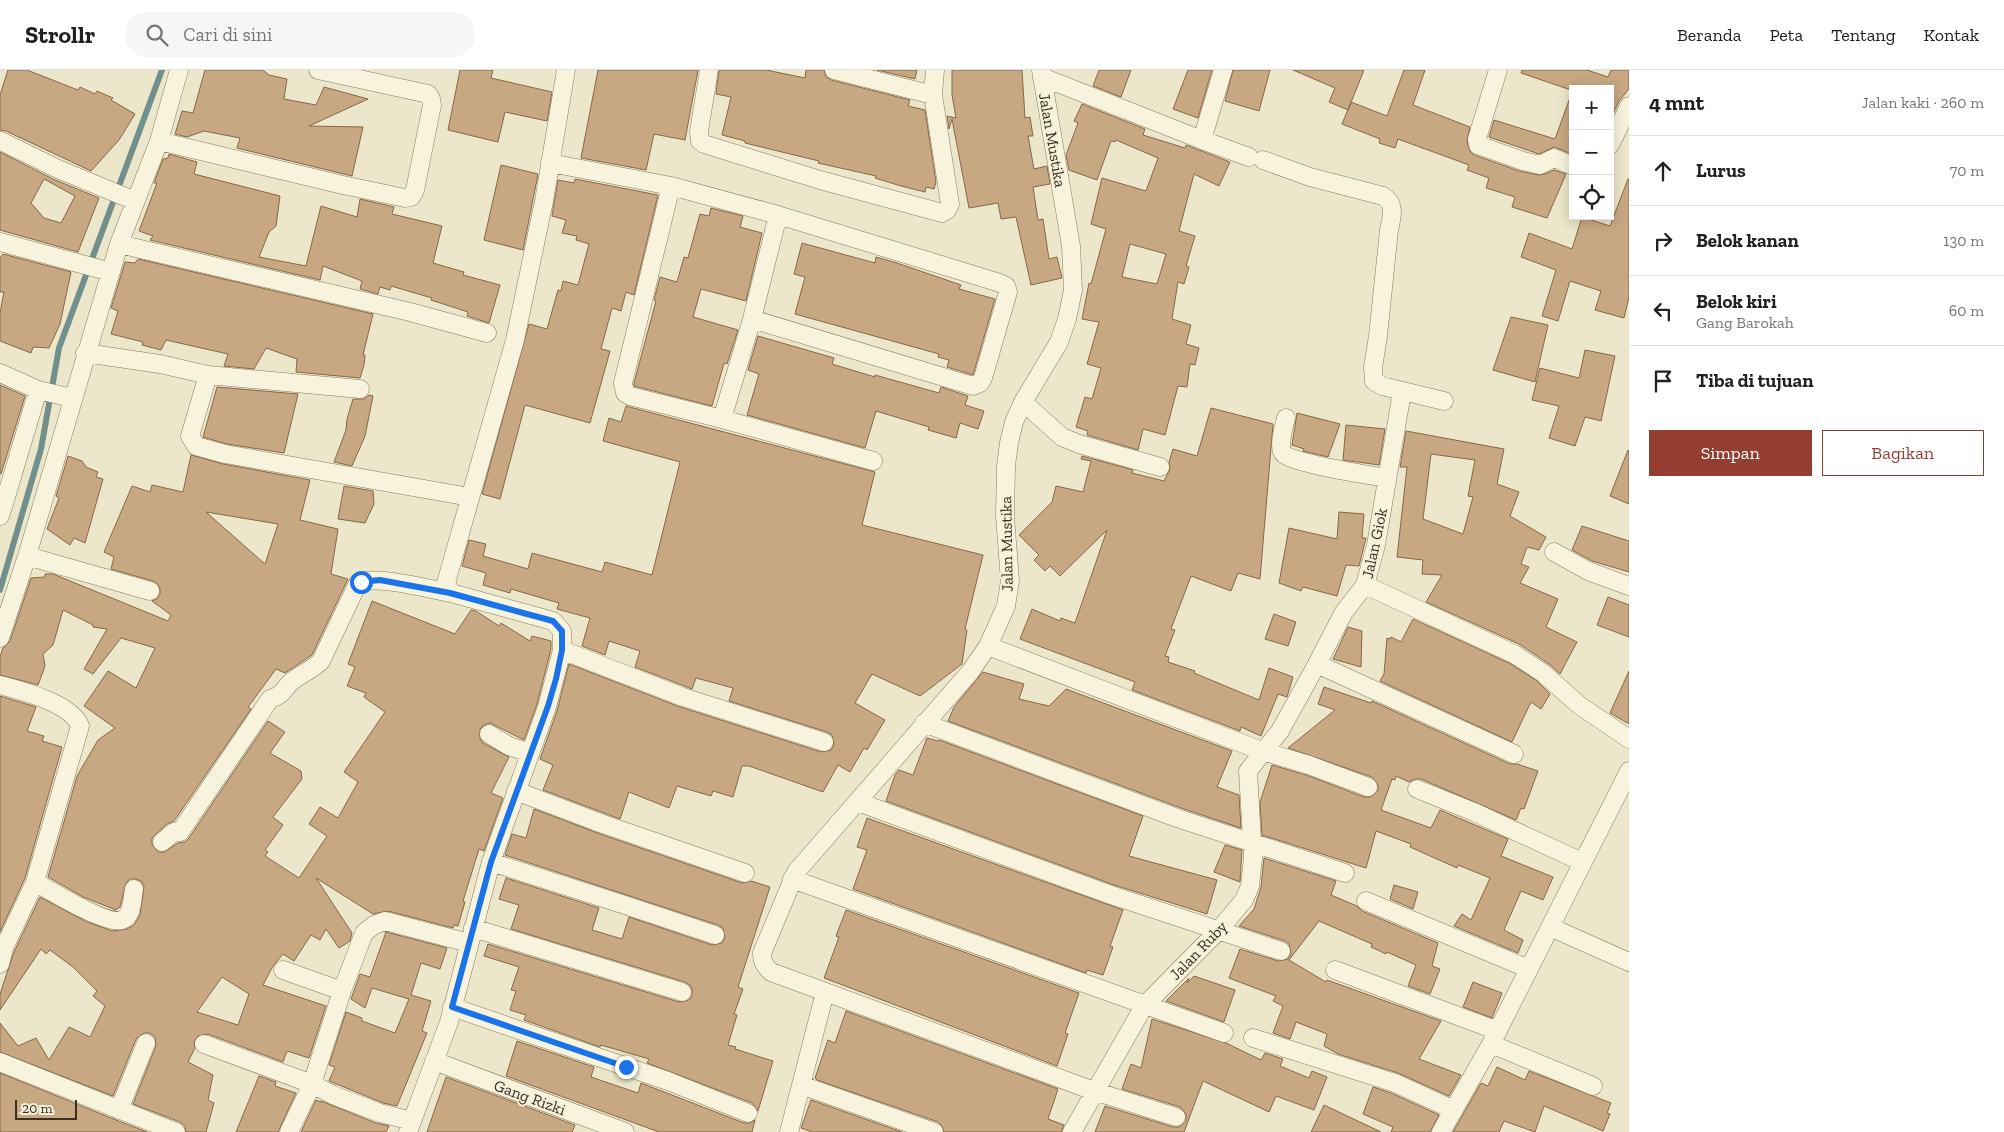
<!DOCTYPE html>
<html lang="id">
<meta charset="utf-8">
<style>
:root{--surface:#fff;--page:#f6f6f6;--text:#202124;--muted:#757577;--line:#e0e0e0;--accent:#943e32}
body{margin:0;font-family:"Zilla Slab",serif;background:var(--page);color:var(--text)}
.controls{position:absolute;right:15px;top:15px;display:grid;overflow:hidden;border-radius:0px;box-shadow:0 2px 12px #0003}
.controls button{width:45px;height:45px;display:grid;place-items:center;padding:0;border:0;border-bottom:1px solid var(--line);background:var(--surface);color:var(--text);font:25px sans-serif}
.scale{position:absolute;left:15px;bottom:12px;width:62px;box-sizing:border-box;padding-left:5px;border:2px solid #3a3021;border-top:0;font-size:14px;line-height:18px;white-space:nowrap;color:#3a3021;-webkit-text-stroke:4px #f4f0d9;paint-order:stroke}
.stop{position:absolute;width:15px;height:15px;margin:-11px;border:4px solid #1a73e8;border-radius:50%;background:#fff}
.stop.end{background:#1a73e8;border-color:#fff;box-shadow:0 1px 5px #0008}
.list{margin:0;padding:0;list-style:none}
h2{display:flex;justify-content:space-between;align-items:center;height:65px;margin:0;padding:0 20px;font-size:21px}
h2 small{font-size:16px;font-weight:400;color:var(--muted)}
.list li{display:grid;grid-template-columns:32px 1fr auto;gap:15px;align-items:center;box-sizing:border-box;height:70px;padding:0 20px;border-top:1px solid var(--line)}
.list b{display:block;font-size:19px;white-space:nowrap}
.list p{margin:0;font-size:16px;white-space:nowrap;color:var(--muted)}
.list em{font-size:16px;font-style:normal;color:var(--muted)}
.actions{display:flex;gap:10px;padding:15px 20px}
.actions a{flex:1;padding:11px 0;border:1px solid var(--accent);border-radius:0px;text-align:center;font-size:18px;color:var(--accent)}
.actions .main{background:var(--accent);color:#fff}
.icon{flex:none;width:28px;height:28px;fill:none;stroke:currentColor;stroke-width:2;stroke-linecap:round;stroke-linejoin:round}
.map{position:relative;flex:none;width:1629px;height:1062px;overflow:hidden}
header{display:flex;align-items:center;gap:30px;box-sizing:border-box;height:70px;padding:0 25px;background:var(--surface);border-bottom:1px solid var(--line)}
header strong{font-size:24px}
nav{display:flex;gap:28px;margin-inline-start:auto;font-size:18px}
.search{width:350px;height:45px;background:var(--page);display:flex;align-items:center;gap:12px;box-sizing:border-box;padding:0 18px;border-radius:28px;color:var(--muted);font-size:19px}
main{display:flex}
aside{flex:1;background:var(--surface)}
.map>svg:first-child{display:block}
</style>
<header>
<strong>Strollr</strong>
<div class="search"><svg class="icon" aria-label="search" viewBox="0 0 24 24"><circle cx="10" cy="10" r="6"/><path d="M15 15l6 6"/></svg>Cari di sini</div>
<nav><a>Beranda</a><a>Peta</a><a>Tentang</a><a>Kontak</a></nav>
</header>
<main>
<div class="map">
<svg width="1629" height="1062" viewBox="0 0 1629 1062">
<rect width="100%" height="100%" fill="#ece7ca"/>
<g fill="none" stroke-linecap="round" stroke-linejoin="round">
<path stroke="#718f8c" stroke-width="6" d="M0,520l41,-141 18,-101 103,-278"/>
</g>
<path fill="#c8a882" stroke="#866846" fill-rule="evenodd" d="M8,0h19l51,20 2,-3 15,7 2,-3 16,7 -2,2 24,14 -16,26 -28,31 -85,-40 -6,-1v-35z
M205,0h58l6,5 18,4 -3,20 32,6 8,-18 44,12 -59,27 54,1 -11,49 -115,-28 3,-10 -36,-7 -17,6 -12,-3 7,-23 11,2z
M460,0h33l-2,8 61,14 -5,29 -42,-9 -7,30 -50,-12z
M598,0h100l-13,70 -31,-6 -8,36 -65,-12z
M719,0h47l39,8 1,-8h18l2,7 5,3 79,20 -2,6 17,4 11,72 -2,7 -8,-2 -1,5 -24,-6 -26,-8 1,-2 -58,-13 1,-2 -74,-18v-2l-23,-6 9,-38 -15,-3z
M877,0h40l-2,9z
M952,0h70l3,48 5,-1 3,19h-5l6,33 13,-3 3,18 -17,3 5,33 5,-1 6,40 8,-2 5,21 -31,7 -15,-68 -15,2 -3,-16 -29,5 -17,-89 -3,10 -2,-13 9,2 -4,-23z
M1099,0h32l-10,27 -28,-11z
M1188,0h24l-14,48 -25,-9z
M1233,0h37l-11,41 -34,-10z
M1293,0h71l-16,40 -19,-8 6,-14z
M1404,0h21l-12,35 57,22 -3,14 3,10 4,4 45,16 19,4 7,-1 9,-4 12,4 -19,44 -35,-11 3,-10 -29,-9 3,-10 -22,-8 2,-5 -71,-26 -3,9 -16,-5 1,-4 -38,-15 9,-22 36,14z
M1522,0h65l21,7 3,-7h18v19l-10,12 -9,19v-31h-42l-47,-16z
M1571,25l2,1 -1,58 -18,-7 -15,7 -50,-17 5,-17 61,19z
M1082,34l63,25 -2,6 42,13 1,-3 44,17 -11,24 -25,-12 -15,57 16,5 -9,30 3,1 -5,17 -6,-2 -6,37 19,6 -5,19 13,4 -4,17 -5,-1 -3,23 -9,-1 -13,49 -22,-6 -5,21 -51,-15 1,-4 -12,-4 9,-30 7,2 9,-31 -14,-4 12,-42 -17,-3 7,-36 2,1 15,-55 -15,-5 11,-46 44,13 12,-33 -42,-18 -1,2 -4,-1 -14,39 -28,-10 -3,-15 12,-32 -4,-2zM1130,174l36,10 -9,30 -35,-7z
M0,82l53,27 46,19 -21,54 -78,-22zM44,109l31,17 -14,27 -17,-5 -13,-15z
M169,84l28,8 -3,12 86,22 -4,30 -7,6 -10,25 47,9 15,-60 36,11 3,-18 34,8 -2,7 50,12 -9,37 31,9 -1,3 37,10 -11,38 -22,-7 1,-4 -37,-12 1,-2 -41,-12 -1,4 -10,-3 -2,7 -18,-5 2,-8 -39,-15 -3,14 -170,-40 3,-4 -14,-5 18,-48h-3l9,-24 5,-1z
M501,95l37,9 -15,76 -39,-10z
M575,109l83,16 -24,100 -8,-3 -5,19 -9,-3 -11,41 9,2 -20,72 -65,-18 -25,94 -18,-5 47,-170 18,5 11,-39 3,1 2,-10 15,4 11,-41 -13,-4 1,-4 -15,-3 4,-13 -14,-4 6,-36 16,3z
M1628,109h1v118l-5,21 -29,-8 6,-19 -31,-10 -12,40 -16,-5 14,-46 -35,-13 8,-24 43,16 10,-32 28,9z
M711,138l32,8 -3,11 22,6 -16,68 -45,-12 -8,28 45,13 -11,34 -3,-1 -12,43 -78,-20v-3l22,-82 -2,-1 6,-23 17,5 7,-25 4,1 12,-44 9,2z
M802,173l73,20 1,-6 21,6 64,22 -2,4 36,10 -22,76 -26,-8 2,-7 -11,-3 1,-3 -144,-40 10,-37 -11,-3z
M3,184l68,18 -11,52 -11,24 -16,-1 -2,6 -31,-12v-28l4,-21h-4v-34z
M138,189l235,55 -10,41h2l-1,10 -4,13 -64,-6 1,-13 -31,-11 -12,21 -30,-3 4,-12 -62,-14 -5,10 -19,-5 1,-3 -32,-8 7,-23 -7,-3 14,-46 10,1z
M1511,247l37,8 -13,57 -42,-12z
M758,266l76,22 -2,6 43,13v-2l64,18 2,-6 27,9 -3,9 19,6 -6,18 -18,-6 -4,15 -28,-8 1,-3 -53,-16 -11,37 -118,-33 12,-41 -11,-4z
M1585,280l30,6 -14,65 -16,-4 -10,29 -26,-8 10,-32 -27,-6 8,-32 39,10z
M0,315l25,11 -24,78h-1z
M217,317l81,7 -14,59 -57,-9 -24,-7z
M369,325l4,1 -8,40 -13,30 -18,-4 12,-32 1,-11 6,-20h11z
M626,336l249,66 -13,53 121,30 -18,74 2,1 -5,34 -42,32 -48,-22 -17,29 30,17 -18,30 -3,-2 -14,24 -12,-7 -15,27 -74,-26h-7l-9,31 -20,-6 -2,5 -34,-10 -8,22 -40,-16 -9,27 -77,-29 10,-25 -13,-6 17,-48 12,-47 111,43 141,45 10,-2 3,-5 -2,-10 -5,-3 -98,-31 4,-13 -37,-10 -4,11 -57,-22 5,-16 -31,-10 -4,14 -23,-9 8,-28 -33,-9 2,-6 -48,-14 -1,4 -27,-8 3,-12 -24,-7 7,-26 17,4 -3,12 45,13 4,-16 70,19 3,-10 47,13 28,-113 -77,-21 6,-23 12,4z
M1211,338l62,16 -13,155 -22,-6 -7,18 -40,-15 -20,53 4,1 -10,26 4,1 -1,5 27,9 -1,2 65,27 10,-32 24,9 -6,20 -9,-3 -17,42 -20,-9 -1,4 -108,-41 3,-8 -115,-43 12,-30 28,12 1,-3 14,5 32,-93 -47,46 -10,-10 -5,5 -11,-11 5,-5 -20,-20 33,-33 4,-16 27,6 8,-31 -10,-2 1,-3 51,14 -1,3 32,8 6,-12 -1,-7 4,-13 24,7z
M1297,343l43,11 -12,33 -25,-6 1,-2 -12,-4z
M1346,355l39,4 -6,36 -36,-5z
M1406,361l98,18 -7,35 22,8 -9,24 36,21 -7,13 -12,-3 -6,17 8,3 -9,16 38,16 -12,28 31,15 -17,32 -11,-10 -30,-20 -93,-42 16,-27 -20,-1 1,-14 -26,-3 10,-90h-7zM1431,384l44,6 -7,36 5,1 -10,37 -40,-15z
M1628,380l1,1v53l-19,-8z
M191,385l32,9 87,16 -10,40 38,9 -7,45 17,5 -36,76 -27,18 -9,-4 -28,38 3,2 -77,112 -7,3 -15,14v6l6,8h6l14,-9 7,-1 4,-4 79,-117 17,11 -15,21 31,18 1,8 -29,38 10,8 -18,25 3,2 -3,4 34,22 28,-42 -18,-12 11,-17 18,11 20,-36 -14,-10 41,-60 -21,-15 2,-4 -19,-7 8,-19 -7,-3 24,-63 83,33 16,-24 5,1 23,15 2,-3 29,18 2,-5 19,5v8l-14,55 -13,36 -34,-17 -6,2 -4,4v10l3,4 26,14 -18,36 12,5 -19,53 -5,-2 -16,52 2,1 -7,24 -4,-1 -1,3 -65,-17 -15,3 -57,-36 36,55 -2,8 -11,7 -13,-19 -6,11 -9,-5 -17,26 -11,-7 -10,12 -10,19 63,21 -17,52 -22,-7 -4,11 -75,-28 -10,2 -4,5 1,7 -7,14 25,13 -5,25 6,3 -8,29h-20l-1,-6 -5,-4 -47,-18 23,-58 -1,-9 -5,-4h-6l-8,6 -23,57 -113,-44v-29l18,23 18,-8 13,22 20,-33 21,10 15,-31 -12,-10 4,-5 -24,-24 -23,-17 -4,4 -5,-5 -41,61v-16l14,-42 26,-55 47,25 25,9 15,-2 7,-4 6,-10 4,-29 -3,-5 -5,-2h-6l-4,4 -6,24 -4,3 -33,-13 -35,-20 29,-101 21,-36 17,-12 -31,-22 24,-35 28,17 19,-40 -34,-10 -28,36 -9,-5 23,-40 -14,-2v-2l-30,-15 -10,35 -10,9 2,12 -7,19 -38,-10v-18l3,-9 7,-7 21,-63 14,-1v-3h8l115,47 3,-6 -19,-14 5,-2 3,-5v-5l-2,-5 -5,-3 -42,-12 3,-12 -10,-5 28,-66 18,6 2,-7 31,7zM206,442l72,12 -13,40zM222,907l27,17 -11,31 -41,-13z
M68,386l14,5 4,6 12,5 -2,5 7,2 -18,64 -11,-5 -4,7 -23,-16 12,-31 -3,-2z
M344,416l29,5 1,13 -9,19 -27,-4z
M1339,442l25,2 -2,24h4l-7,28 -13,-1 -9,31 -34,-9 -2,4 -22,-8 10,-55 48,11z
M1582,456l47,15v31l-37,-11 -20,-11z
M1608,527l21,8v32l-32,-12z
M1274,544l22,8 -8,24 -23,-7z
M1413,549l96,44 28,18 13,13 -9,15 -10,-7 -19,40 -132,-61 4,-7 3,-36 3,1 1,-2 10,5z
M1348,557l14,4 -1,36 -28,-8z
M1629,601v53l-19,-11z
M983,602l41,12 -5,15 30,7 17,-17 166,62 -15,36 22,8 2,33 -60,-20 -233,-87 6,-14z
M1324,617l47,16 1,-2 138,63h7l21,7 -14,38 -3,-1 -5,12 -95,-41h-6l-6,3 -13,-6 -1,4 -3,-1 -11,31 50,18 9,-18 68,29 -7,17 52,21 -10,23 -22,-9 -17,39 19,10 -5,13 -64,-27 8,-12 9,6 19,-42 -32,-13 -1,3 -47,-21 1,-3 -35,-13 -10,37 -104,-33 -2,-33 12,-37 34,10 58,22h6l8,-6v-6l-6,-8 -84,-29 47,-38 -17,-6z
M0,626l36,11 -9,24 17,5 -2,5 20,6 -37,131 -25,54z
M927,668l11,3 1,-1 204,76 -14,40 88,24 -10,34 -93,-29 -228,-84 9,-26 4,-5 14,5z
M534,739l66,25 142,49 9,-2 19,6 -32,100 5,2 -9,25 3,1 -9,30 8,2 -1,2 38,12 -15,50 -6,-8 -105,-40 2,-4 -48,-14 -1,2 -76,-27 2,-5 -16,-5 6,-19 -5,-1 8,-23 -35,-11 4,-12 191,58 10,-2 3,-4v-6l-2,-5 -5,-3 -174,-53 8,-24 -20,-6 7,-21 93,30 -7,22 30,9 7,-22 83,28 10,-2 3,-5 -2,-10 -5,-3 -213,-70 7,-21 14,4z
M867,748l256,92 -13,36 3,1 -10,28 -16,-5 -1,3 -233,-84 14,-39 -10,-3z
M1225,775l17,5 -2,32 -26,-10z
M1264,788l72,23 -5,14 26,11 5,5 76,32 -6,23 8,3 -10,25 -22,-8 8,-21 -29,-13 -1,2 -15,-7 1,-3 -53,-23 -30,39 37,22 1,-2 114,41 -22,38 42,16 -12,21 -51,-23 -60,-19 -14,-8 3,-12 -31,-12 -6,17 -17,-6 10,-27 -10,-5 3,-5 -47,-18 11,-29 38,12 10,-2 3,-5 -2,-10 -4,-3 -46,-15 15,-17 7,-22z
M1394,815l24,7 -5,17 -23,-10z
M846,840l233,83 -14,40 3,1 -11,32 -233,-88 15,-41 -3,-1z
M386,862l61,16 -7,21 -19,-6 -10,32 20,6 -9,30 5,2 -30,73 -14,-3 -54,-22 6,-14 -6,-2 17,-53 16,6v3l33,12 14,-34 -37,-11 -7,20 -14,-9 9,-25 10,3z
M1194,906l41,14 -11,32 -58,-21 23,-23 -2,5z
M1473,912l29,11 -10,25 -29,-11z
M846,941l212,78 -10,30 16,6 -3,7h-117l-2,-6 -4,-4 -121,-42 -2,-2 13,-38 7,3z
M1152,949l74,24 35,17 4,-7 18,6 -3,7 29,12 3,-7 15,6 -13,33 -38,-14 -7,16 -66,-31 -19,51h-89l10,-26 68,21h6l7,-6v-7l-6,-7 -58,-18 9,-25 10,4z
M517,971l77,26 -3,10 47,16 3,-10 103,40h6l5,-3 -3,12h-93l-153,-56z
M1497,997l28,13 4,-9 82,32 -4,10 3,1 -7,17 -59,-25 -9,26 -31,-11 -5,11h-46l28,-49 7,3z
M0,1003l116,47 31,12h-147z
M259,1006l17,6 -1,4 21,7 -18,39h-42z
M446,1007l129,48 -3,7h-145z
M1373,1017l18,6 48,22 -9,17h-39l2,-5 -30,-13z
M316,1030l5,2v-1l55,22 13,3 -3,6h-85z
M811,1030l91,32h-90l-11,-4z
M1324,1035l57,27h-70z"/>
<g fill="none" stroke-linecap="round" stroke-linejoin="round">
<g stroke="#887a5f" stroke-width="19">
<path id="minor" d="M709,0l-10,61 1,10 4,3 116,36 122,33 5,-3 3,-6 -17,-109 -99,-25
M1041,0l30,176 2,44 -6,29 -8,23 -36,60 -9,20 -5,21 -3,23 -1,50 5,65 -4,25 -18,40 -18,26 -174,200 -34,81c0,9 3,13 9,19l323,119 82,26
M1498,0l-21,69 1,6 45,16 17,4 14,-7 19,8
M1042,7l160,63 21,-70
M933,25l2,-25
M1202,70l47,17
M1,71l57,28 77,32
M159,71l184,44 62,13 6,-1 4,-7 17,-85 -1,-6 -3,-5 -110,-24
M1610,75l19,-39
M1263,90l47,17 73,19c13,8 9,20 6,34l-11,106 -5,32 1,13 8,5 62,15
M550,93l121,23 107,29 222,68 6,3 2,6 -25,86 -3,5 -7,3 -221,-67
M671,116l-48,197 2,10 5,3 92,23 151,42
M0,172l111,30
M119,174l291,68 77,21
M85,283l75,11 48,11 152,14
M0,303l38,17 34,8
M208,305l-18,61 6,10 29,8 245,43
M1023,332l39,35 17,7 81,23
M1286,348c-2,9 -7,24 -4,34 4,11 89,23 104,26
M722,349l30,-100 26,-104
M0,424l6,3 -6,19
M6,427l32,-107
M1554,482l34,19 41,15
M27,486l123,35
M1365,515l149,69 29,19 36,32 50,34
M0,568l27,-82 92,-312 40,-103 20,-71
M988,576l274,105 47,14 59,22
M562,580l121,47 141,45
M1317,594l197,90
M0,615c22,6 71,18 80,41l-45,156 -31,66 -4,16
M924,653l253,95 168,55
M489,664l20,12 21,7
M1417,719l57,23 108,50
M516,721l87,33 142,49
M858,732l253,93 170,56
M162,772l12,-10h6l90,-133c13,-4 12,-8 21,-17 9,-8 20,-11 30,-21l37,-78c20,-8 70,6 93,10
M491,792l134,43 90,30
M792,809l432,154
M35,812c14,8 73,44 87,38 11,-4 10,-22 12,-31
M1366,831l163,68
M1550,857l79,35
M473,858l209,64
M283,900l59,21
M1335,900l163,61
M452,937l216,74 80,32
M1253,968l142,45 59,27
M204,974l108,40 21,11 47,18 32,8
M1491,974l102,42
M434,991l191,71
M0,992l176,70
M801,1015l133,47
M119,1040l27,-67
M289,1062l23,-48 30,-93 22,-58 10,-8 11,-4 84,22
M408,1062l41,-110 42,-160 56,-155 15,-57v-19l-9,-10 -102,-28 -5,-10 69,-243 29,-139 22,-131
M789,1062l36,-140
M1072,1062l72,-126 74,-75 26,-31 6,-14 3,-28 -5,-87 32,-40 37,-67 27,-52 21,-27 11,-40 26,-153
M1441,1062l50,-88 138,-273"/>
</g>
<use href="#minor" stroke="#f7f3dd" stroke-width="18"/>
</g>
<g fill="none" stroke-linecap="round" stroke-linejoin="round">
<path stroke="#1a73e8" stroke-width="6" d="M361,512l19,-2 70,13 103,28 9,10v19l-6,29 -8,27 -57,156 -39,145 174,60"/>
</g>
<g text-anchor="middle" stroke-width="4" stroke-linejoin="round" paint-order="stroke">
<g font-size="16" fill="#3a3021" stroke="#f4f0d9">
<text transform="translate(1053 70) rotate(80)" y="6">Jalan Mustika</text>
<text transform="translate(1374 473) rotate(-78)" y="6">Jalan Giok</text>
<text transform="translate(1006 474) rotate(-91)" y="6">Jalan Mustika</text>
<text transform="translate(1198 880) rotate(-46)" y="6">Jalan Ruby</text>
<text transform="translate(530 1027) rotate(20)" y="6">Gang Rizki</text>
</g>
</g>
</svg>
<div class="controls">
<button>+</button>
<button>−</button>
<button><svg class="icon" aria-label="locate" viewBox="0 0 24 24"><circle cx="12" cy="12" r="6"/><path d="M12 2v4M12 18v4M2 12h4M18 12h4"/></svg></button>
</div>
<div class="scale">20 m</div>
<div class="stop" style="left:361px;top:512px"></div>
<div class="stop end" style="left:626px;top:997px"></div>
</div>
<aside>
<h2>4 mnt<small>Jalan kaki · 260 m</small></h2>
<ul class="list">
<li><svg class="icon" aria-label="ahead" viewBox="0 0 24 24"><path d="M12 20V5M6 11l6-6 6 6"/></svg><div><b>Lurus</b></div><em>70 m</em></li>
<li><svg class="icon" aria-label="right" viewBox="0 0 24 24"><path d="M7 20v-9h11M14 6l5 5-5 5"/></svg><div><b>Belok kanan</b></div><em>130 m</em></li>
<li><svg class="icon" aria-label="left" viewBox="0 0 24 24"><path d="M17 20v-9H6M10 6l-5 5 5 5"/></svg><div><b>Belok kiri</b><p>Gang Barokah</p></div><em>60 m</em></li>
<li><svg class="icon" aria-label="arrive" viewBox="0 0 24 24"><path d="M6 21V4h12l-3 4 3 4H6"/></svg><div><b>Tiba di tujuan</b></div></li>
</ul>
<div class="actions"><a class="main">Simpan</a><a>Bagikan</a></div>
</aside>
</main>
